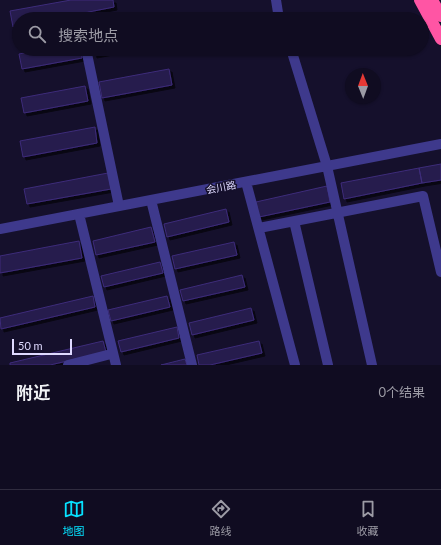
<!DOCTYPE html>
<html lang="zh">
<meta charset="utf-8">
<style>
:root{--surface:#100c21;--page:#1e1a2e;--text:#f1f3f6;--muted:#9c9ba5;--line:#302c3f;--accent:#06e2ff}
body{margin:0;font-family:Lato,"Noto Sans SC",sans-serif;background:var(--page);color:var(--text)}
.compass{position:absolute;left:345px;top:68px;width:36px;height:36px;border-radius:50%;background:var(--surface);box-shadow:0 1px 3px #0004;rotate:359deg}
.scale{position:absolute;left:12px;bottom:10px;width:60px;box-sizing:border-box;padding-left:4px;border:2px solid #dfdaff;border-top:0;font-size:11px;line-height:14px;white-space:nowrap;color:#dfdaff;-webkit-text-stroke:3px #15102c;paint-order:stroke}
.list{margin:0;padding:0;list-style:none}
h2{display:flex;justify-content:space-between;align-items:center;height:52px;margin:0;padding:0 16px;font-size:17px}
h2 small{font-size:13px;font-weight:400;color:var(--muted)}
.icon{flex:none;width:22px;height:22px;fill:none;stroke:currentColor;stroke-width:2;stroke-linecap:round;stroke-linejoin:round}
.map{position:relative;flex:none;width:441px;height:365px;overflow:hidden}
.search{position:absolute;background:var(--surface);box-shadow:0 1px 3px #0004;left:12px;right:12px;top:12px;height:44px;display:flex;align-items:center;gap:10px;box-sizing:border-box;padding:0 14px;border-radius:22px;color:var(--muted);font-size:15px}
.sheet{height:124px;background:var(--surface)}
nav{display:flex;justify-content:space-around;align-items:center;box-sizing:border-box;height:56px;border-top:1px solid var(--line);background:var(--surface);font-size:11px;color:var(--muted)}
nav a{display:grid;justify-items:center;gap:2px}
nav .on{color:var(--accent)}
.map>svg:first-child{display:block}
</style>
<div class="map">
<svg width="441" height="365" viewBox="0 0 441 365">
<defs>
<filter id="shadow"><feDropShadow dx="3" dy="3" stdDeviation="0" flood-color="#0009"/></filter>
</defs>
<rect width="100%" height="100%" fill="#15102c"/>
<path fill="#261b4d" stroke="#3d2c7a" filter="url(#shadow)" d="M71,0h42l1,7 -61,12h-34v6l-6,2 -3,-16z
M45,49h35l2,9 -60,11 -3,-15z
M93,49h33l-32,6z
M169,69l3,16 -70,13 -3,-16z
M85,86l3,15 -64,12 -3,-15z
M95,127l2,16 -74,14 -3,-16z
M441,164v16l-19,3 -3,-15z
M419,168l3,15 -78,16 -3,-16z
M108,173l3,16 -84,15 -3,-15z
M327,186l3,16 -71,15 -3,-15z
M226,209l3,13 -62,15 -3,-13z
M151,227l4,15 -59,13 -3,-14z
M79,241l3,17 -82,15v-17z
M234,242l3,13 -62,14 -3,-13z
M160,262l3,11 -59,14 -3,-11z
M242,275l3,12 -62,14 -3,-11z
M93,296l2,11 -94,22 -1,-11z
M167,296l3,11 -59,14 -3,-11z
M251,308l3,12 -62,15 -3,-12z
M177,327l2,11 -58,14 -3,-11z
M103,341l3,11 -56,13h-40v-2z
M259,341l3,12 -52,12h-11l-2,-10z
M185,359l2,6h-26z"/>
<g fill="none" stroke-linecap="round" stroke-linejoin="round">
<path stroke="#3e398c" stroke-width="10" d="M276,0l3,19
M86,49l33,157
M291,49l36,117 45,199
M246,182l49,183
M151,200l41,165
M79,214l37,151
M294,221l34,144
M259,228l164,-32 18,76
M0,229l441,-85
M68,365l43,-11"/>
<path stroke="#ff55a4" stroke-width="12" d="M420,0l21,39
M432,0l9,16"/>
</g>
<g text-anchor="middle" stroke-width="3" stroke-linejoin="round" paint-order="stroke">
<g font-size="10" fill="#dfdaff" stroke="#15102c">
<text transform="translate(221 187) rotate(-11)" y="4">会川路</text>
</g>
</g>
</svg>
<svg class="compass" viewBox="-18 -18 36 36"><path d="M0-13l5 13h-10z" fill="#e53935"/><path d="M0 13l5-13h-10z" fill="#9c9ba5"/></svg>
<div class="scale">50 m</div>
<div class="search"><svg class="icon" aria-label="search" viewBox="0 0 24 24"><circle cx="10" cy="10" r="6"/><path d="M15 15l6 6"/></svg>搜索地点</div>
</div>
<section class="sheet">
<h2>附近<small>0个结果</small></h2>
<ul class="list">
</ul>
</section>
<nav>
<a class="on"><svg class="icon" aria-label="map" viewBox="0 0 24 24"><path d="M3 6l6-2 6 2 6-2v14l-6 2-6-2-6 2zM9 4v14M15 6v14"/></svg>地图</a>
<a><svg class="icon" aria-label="directions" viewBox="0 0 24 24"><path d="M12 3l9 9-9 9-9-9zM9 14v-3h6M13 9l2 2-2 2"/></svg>路线</a>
<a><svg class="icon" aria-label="saved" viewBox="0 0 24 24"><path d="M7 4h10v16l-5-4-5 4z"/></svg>收藏</a>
</nav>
